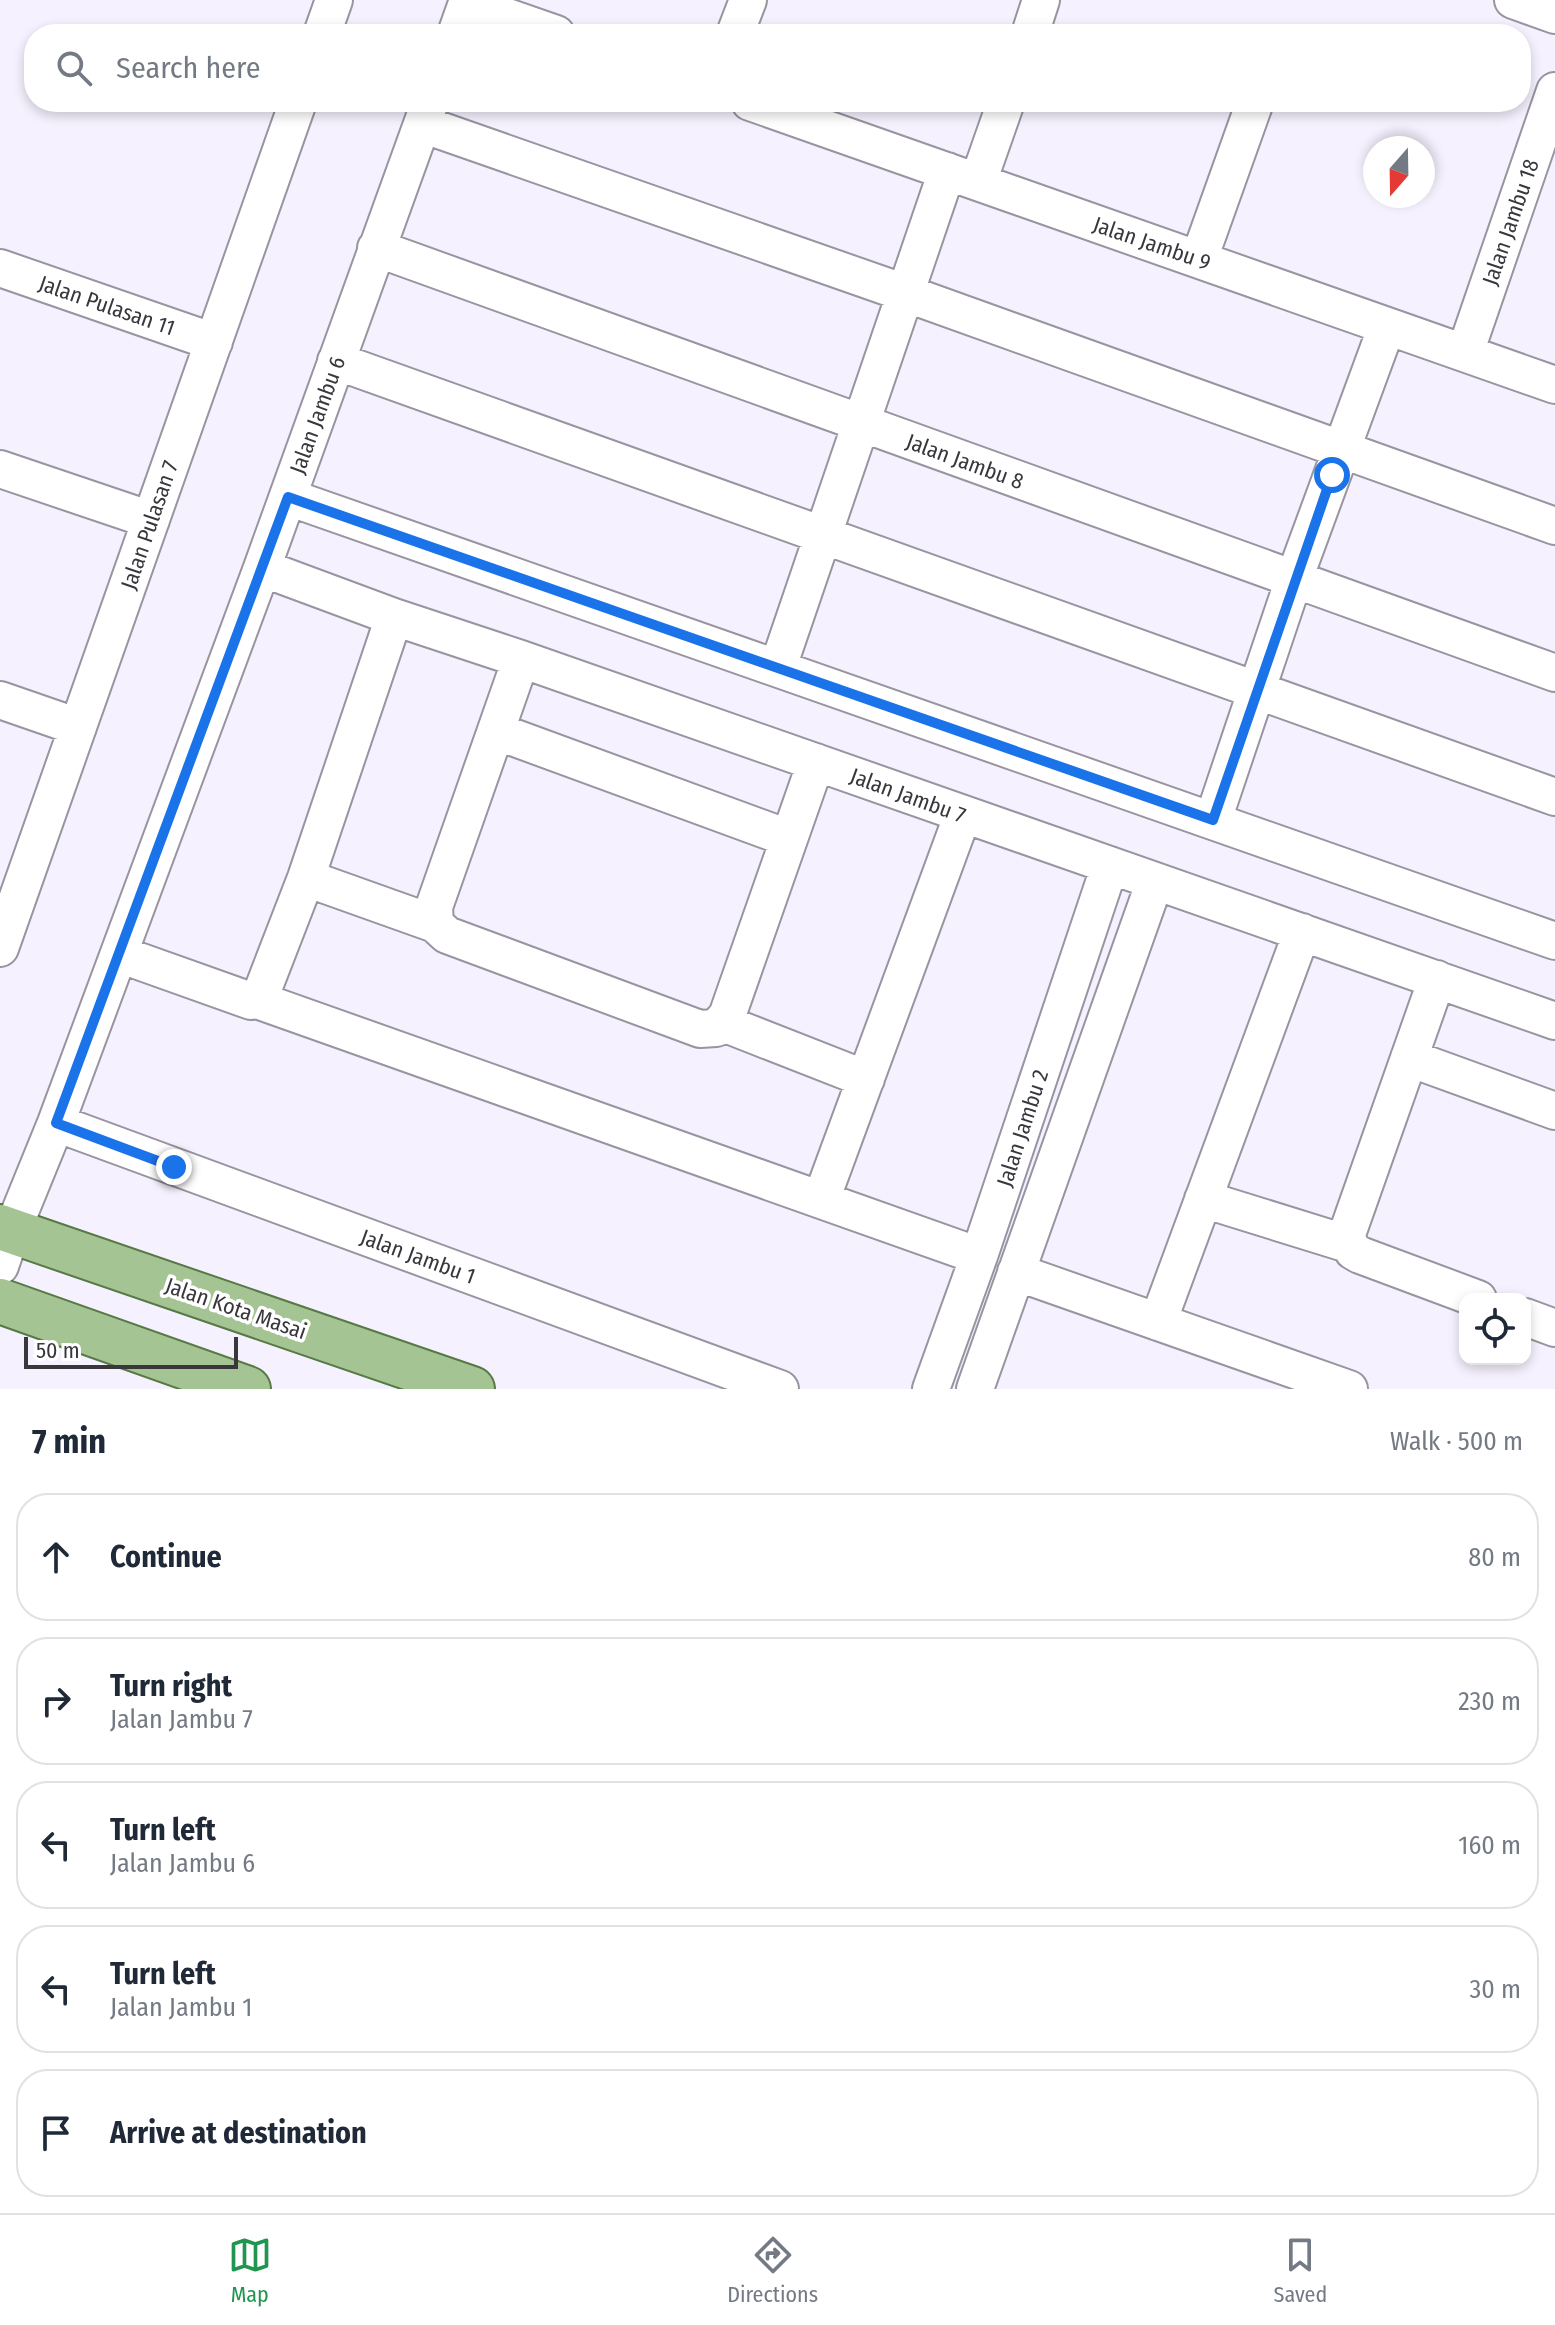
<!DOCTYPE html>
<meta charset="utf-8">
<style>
:root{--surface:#fff;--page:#f6f6f7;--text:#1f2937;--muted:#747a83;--line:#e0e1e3;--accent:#209550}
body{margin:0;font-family:"Fira Sans Condensed",sans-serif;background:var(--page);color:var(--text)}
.controls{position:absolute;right:24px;bottom:24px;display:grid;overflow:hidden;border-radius:16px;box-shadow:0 4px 12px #0003}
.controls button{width:72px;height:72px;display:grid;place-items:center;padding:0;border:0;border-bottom:2px solid var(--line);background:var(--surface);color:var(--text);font:40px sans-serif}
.compass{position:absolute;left:1363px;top:136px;width:72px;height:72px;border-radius:50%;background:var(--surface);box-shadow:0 4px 12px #0003;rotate:200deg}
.scale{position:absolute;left:24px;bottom:20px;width:214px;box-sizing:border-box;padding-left:8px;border:4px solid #39373c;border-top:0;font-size:22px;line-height:28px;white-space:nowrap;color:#39373c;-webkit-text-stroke:6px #fff;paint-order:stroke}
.stop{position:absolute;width:24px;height:24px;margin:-18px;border:6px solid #1a73e8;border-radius:50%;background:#fff}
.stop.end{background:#1a73e8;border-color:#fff;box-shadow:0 2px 8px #0008}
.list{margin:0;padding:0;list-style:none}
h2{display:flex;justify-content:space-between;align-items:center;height:104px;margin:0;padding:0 32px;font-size:34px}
h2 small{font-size:26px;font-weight:400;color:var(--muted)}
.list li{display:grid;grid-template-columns:52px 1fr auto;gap:24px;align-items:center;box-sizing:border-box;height:128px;margin:0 16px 16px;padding:0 16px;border:2px solid var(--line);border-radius:32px}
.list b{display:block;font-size:30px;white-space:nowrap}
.list p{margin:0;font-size:26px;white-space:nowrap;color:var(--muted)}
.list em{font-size:26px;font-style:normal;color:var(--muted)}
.icon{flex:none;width:44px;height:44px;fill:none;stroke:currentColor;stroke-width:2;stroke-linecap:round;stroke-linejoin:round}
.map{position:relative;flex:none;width:1555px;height:1389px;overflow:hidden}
.search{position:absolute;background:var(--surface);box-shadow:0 4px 12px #0003;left:24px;right:24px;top:24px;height:88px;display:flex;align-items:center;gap:20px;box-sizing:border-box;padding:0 28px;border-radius:32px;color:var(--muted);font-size:30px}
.sheet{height:824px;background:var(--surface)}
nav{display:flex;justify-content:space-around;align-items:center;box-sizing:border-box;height:112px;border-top:2px solid var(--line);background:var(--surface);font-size:22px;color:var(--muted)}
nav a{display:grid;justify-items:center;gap:4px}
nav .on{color:var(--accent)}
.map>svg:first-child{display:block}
</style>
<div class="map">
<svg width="1555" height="1389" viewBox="0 0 1555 1389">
<rect width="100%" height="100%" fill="#f5f1fe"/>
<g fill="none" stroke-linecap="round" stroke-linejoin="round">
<g stroke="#9894a0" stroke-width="40">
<path id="minor" d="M1513,0l42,15
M322,34l12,-34
M456,34l11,-31 89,31
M735,34l13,-34
M1030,34l11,-34
M750,102l805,283
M422,124l483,169 650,233
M978,182l28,-80
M376,248l1179,425
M1199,259l56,-157
M0,268l214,74
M1465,353l90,-262
M336,361l1219,436
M0,469l151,51
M288,497l1267,444
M262,568l132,49 127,42 1034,362
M521,659l-87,248 1,17 12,11 253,94 16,-1 11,-12 89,-254
M778,667l169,-496
M0,700l78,27
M496,731l292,107
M1213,820l81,-241 93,-253
M306,878l129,46
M0,948l298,-846
M119,954l132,47 9,-4 46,-119 88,-261
M1437,979l-91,258 7,14 7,4 118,44
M257,1000l722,256
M723,1023l143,56
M1409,1058l146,53
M56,1123l724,266
M1203,1199l145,45
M821,1200l142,-386
M0,1266l12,-35 44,-108 206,-555 168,-466
M1016,1272l333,117
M1525,1317l30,11
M1158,1322l144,-390
M931,1389l48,-133 131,-391
M975,1389l180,-508"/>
</g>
<g stroke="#577946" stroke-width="48">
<path id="major" d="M0,1227l472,162
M0,1301l248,88"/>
</g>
<use href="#minor" stroke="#fff" stroke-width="36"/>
<use href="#major" stroke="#a4c493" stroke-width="44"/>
</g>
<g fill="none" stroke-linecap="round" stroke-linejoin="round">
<path stroke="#1a73e8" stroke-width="10" d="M174,1167l-118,-44 232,-626 925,323 119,-345"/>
</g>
<g text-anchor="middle" stroke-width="7" stroke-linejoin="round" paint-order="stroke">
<g font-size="22" fill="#39373c" stroke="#fff">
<text transform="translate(1510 222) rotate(-71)" y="8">Jalan Jambu 18</text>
<text transform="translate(1152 243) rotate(19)" y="8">Jalan Jambu 9</text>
<text transform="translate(107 305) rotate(19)" y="8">Jalan Pulasan 11</text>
<text transform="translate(317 415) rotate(-70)" y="8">Jalan Jambu 6</text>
<text transform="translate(965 461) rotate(20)" y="8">Jalan Jambu 8</text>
<text transform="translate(149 525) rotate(-71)" y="8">Jalan Pulasan 7</text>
<text transform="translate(908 795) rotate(20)" y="8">Jalan Jambu 7</text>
<text transform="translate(1022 1128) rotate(-72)" y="8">Jalan Jambu 2</text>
<text transform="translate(418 1256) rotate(20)" y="8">Jalan Jambu 1</text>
<text transform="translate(236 1308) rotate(19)" y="8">Jalan Kota Masai</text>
</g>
</g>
</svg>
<div class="controls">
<button><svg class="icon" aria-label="locate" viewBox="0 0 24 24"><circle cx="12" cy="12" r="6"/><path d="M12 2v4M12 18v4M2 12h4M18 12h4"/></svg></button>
</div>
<svg class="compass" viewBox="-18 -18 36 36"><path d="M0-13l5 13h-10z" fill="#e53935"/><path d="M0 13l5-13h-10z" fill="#747a83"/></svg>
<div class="scale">50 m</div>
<div class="stop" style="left:1332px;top:475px"></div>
<div class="stop end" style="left:174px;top:1167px"></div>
<div class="search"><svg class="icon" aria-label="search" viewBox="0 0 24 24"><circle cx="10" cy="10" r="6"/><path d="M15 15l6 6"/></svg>Search here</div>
</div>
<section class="sheet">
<h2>7 min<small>Walk · 500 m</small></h2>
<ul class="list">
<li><svg class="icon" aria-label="ahead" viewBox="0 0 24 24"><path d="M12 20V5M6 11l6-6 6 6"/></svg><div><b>Continue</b></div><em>80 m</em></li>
<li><svg class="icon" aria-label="right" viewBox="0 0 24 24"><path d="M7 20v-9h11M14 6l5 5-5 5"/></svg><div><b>Turn right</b><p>Jalan Jambu 7</p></div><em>230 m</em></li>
<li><svg class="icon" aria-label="left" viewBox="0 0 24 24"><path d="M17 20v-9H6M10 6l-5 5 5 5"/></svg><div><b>Turn left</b><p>Jalan Jambu 6</p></div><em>160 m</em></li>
<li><svg class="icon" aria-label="left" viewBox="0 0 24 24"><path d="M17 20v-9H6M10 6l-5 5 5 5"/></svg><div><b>Turn left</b><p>Jalan Jambu 1</p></div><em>30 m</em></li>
<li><svg class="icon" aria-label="arrive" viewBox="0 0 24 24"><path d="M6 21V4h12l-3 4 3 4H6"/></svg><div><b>Arrive at destination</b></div></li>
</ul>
</section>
<nav>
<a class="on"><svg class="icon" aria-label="map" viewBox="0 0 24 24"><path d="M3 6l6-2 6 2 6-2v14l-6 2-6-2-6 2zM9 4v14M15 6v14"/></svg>Map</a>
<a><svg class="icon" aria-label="directions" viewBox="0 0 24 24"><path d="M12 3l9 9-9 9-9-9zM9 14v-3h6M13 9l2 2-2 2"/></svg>Directions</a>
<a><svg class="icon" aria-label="saved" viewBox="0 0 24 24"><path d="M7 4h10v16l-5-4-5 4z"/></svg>Saved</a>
</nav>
